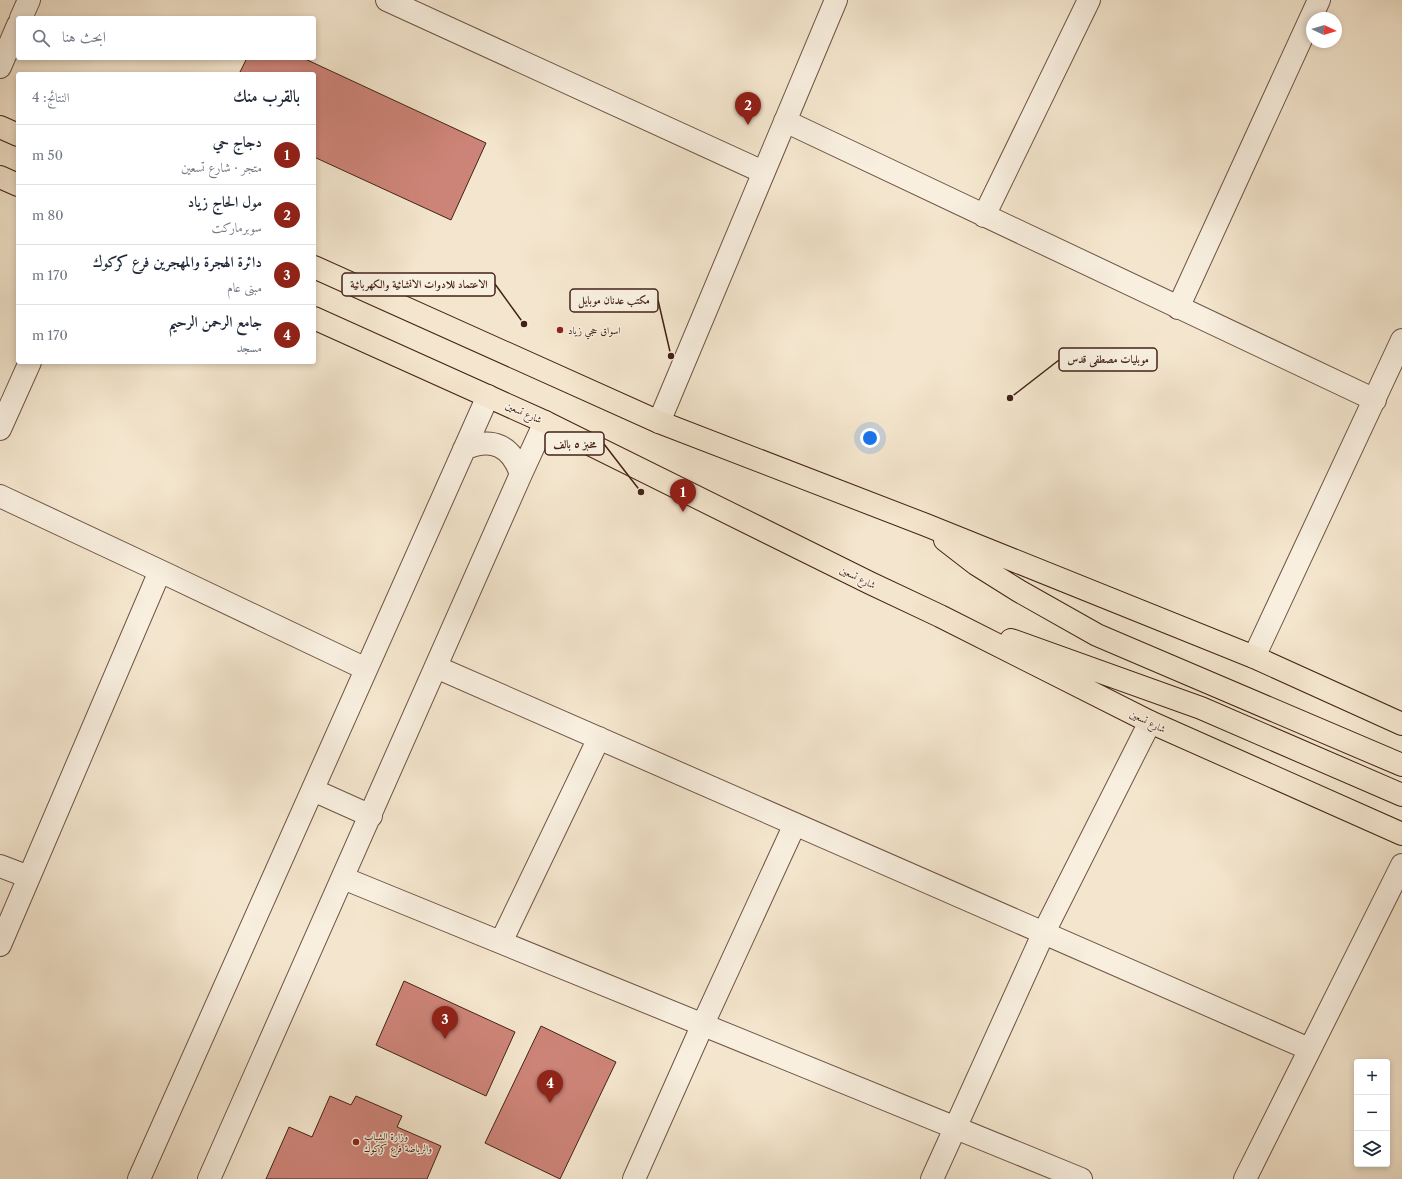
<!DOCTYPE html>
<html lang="ar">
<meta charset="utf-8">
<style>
:root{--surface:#fff;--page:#f2f2f3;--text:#1f2937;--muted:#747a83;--line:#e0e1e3;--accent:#8f2418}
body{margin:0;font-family:"Libre Caslon Text",Amiri,serif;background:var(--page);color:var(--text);direction:rtl}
.controls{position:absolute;right:12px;bottom:12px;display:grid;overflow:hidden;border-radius:4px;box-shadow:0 2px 6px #0003}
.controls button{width:36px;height:36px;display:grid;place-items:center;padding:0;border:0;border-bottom:1px solid var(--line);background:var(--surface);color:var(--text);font:20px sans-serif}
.compass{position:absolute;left:1306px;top:12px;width:36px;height:36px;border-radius:50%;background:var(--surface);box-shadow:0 2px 6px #0003;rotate:94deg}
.you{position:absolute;left:870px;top:438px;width:14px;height:14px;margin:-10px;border:3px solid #fff;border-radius:50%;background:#1a73e8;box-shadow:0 0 0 6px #1a73e833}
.badge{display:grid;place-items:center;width:26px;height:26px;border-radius:50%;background:var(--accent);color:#fff;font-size:13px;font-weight:700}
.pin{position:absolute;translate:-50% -33px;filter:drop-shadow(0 1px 2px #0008)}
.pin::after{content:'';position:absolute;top:21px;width:14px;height:12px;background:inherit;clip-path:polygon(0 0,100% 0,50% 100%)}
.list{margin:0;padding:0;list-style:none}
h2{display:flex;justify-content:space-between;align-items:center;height:52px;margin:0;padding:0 16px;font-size:17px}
h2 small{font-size:13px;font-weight:400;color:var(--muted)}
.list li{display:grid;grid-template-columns:26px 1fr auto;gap:12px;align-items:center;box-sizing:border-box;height:60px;padding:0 16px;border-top:1px solid var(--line)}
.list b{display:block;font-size:15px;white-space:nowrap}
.list p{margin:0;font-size:13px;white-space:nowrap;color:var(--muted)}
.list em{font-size:13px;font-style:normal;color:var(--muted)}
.icon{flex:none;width:22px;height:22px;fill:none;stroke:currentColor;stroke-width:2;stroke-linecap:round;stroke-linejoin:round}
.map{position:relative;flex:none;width:1402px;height:1179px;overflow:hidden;direction:ltr}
.search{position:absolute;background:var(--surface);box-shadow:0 2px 6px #0003;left:16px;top:16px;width:300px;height:44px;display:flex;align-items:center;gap:10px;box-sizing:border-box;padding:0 14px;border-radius:4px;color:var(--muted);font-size:15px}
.panel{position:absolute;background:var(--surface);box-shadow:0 2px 6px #0003;left:16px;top:72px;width:300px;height:292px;border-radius:4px;direction:rtl}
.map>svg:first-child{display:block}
</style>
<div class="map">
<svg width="1402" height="1179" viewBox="0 0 1402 1179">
<rect width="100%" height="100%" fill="#f4e6ce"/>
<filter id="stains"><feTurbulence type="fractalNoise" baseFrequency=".005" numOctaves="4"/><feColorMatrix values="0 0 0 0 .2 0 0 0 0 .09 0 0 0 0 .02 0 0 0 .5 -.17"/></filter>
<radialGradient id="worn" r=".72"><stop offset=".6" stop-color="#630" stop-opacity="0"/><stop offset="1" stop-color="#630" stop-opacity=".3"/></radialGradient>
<path fill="#cd8478" stroke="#432216" d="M247,58h56l183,85 -35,77 -137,-63v-83h-75z
M404,981l111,51 -29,64 -110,-51z
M541,1026l75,36 -56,117 -75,-36z
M330,1096l21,9 5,-9 46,20 -5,11 44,19 -14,33h-161l23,-52 23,10z"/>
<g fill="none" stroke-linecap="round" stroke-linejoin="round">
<g stroke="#6f5344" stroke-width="24">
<path id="minor" d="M387,0l376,172
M21,18l8,-18
M0,67l18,-42
M785,121l590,279
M984,216l105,-216
M1178,308l141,-308
M659,422l177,-422
M0,429l30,-67
M464,449c28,-12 47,-4 57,25
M0,496l160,75 -160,374
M160,571l206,98
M1254,657l148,-317
M436,667l873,382
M313,790l58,26
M0,866l29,11
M343,878l738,301
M501,942l98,-204
M139,1179l349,-783
M209,1179l312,-705 24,-52
M634,1179l69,-155 92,-200
M932,1179l112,-247 106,-210
M1245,1179l157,-314"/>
</g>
<g stroke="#432216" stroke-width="24">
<path id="major" d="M0,127l18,8
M0,177l18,8
M314,267l345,155 267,103 328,132 148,67
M314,318l231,104 325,161 70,33 210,106 252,112
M945,540l31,24 43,27 78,44 305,130
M1011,640l190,68 201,87"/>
</g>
<use href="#minor" stroke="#f8efdf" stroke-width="22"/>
<use href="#major" stroke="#f4e6ce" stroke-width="22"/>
</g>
<g fill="#8f2418" stroke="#f8efdf" stroke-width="1.5">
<circle cx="560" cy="330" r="4"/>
<circle cx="356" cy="1142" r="4"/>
</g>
<g text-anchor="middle" stroke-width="3" stroke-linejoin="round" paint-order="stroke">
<g font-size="10" fill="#432216" stroke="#f8efdf" text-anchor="start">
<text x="568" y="334">اسواق حجي زياد</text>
<text x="364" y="1140">وزارة الشباب<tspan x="364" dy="12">والرياضة فرع كركوك</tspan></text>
</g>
<g font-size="10" fill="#432216" stroke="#f8efdf">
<text transform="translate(524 412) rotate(24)" y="4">شارع تسعين</text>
<text transform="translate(858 577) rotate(26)" y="4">شارع تسعين</text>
<text transform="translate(1148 721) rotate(26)" y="4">شارع تسعين</text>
</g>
</g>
<path fill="none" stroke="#432216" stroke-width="1.5" d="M524 324L495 284M671 356L658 300M1010 398L1059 360M641 492L604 444"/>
<g fill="#432216" stroke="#f8efdf" stroke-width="1.5">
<circle cx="524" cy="324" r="4"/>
<circle cx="671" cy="356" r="4"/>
<circle cx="1010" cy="398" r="4"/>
<circle cx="641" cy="492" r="4"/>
</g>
<g fill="#f8efdf" stroke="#432216" stroke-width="1.5">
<rect x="342" y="273" width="153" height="23" rx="4"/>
<rect x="570" y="289" width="88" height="23" rx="4"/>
<rect x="1059" y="348" width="98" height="23" rx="4"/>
<rect x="545" y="432" width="59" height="23" rx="4"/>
</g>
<g font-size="11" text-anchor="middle" font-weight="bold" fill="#432216">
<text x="419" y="288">الاعتماد للادوات الانشائية والكهربائية</text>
<text x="614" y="304">مكتب عدنان موبايل</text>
<text x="1108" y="363">موبليات مصطفى قدس</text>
<text x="575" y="448">مخبز ٥ بالف</text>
</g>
<rect width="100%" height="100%" filter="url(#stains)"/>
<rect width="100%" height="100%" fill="url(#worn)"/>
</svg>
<div class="controls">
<button>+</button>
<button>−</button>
<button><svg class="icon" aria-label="layers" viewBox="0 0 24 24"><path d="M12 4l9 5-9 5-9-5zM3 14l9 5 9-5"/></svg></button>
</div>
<svg class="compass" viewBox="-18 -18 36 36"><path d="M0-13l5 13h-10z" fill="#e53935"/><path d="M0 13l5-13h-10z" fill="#747a83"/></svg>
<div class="you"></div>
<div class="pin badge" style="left:683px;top:512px">1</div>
<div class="pin badge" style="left:748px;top:125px">2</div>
<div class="pin badge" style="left:445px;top:1039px">3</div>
<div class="pin badge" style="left:550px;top:1103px">4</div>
<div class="search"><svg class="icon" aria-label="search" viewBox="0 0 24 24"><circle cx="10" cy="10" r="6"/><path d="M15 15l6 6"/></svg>ابحث هنا</div>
<section class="panel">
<h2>بالقرب منك<small>النتائج: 4</small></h2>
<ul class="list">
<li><span class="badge">1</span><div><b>دجاج حي</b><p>متجر · شارع تسعين</p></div><em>50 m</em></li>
<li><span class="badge">2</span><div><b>مول الحاج زياد</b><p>سوبرماركت</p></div><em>80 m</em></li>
<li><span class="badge">3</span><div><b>دائرة الهجرة والمهجرين فرع كركوك</b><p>مبنى عام</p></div><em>170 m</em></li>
<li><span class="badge">4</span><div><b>جامع الرحمن الرحيم</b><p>مسجد</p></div><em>170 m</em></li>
</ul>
</section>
</div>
